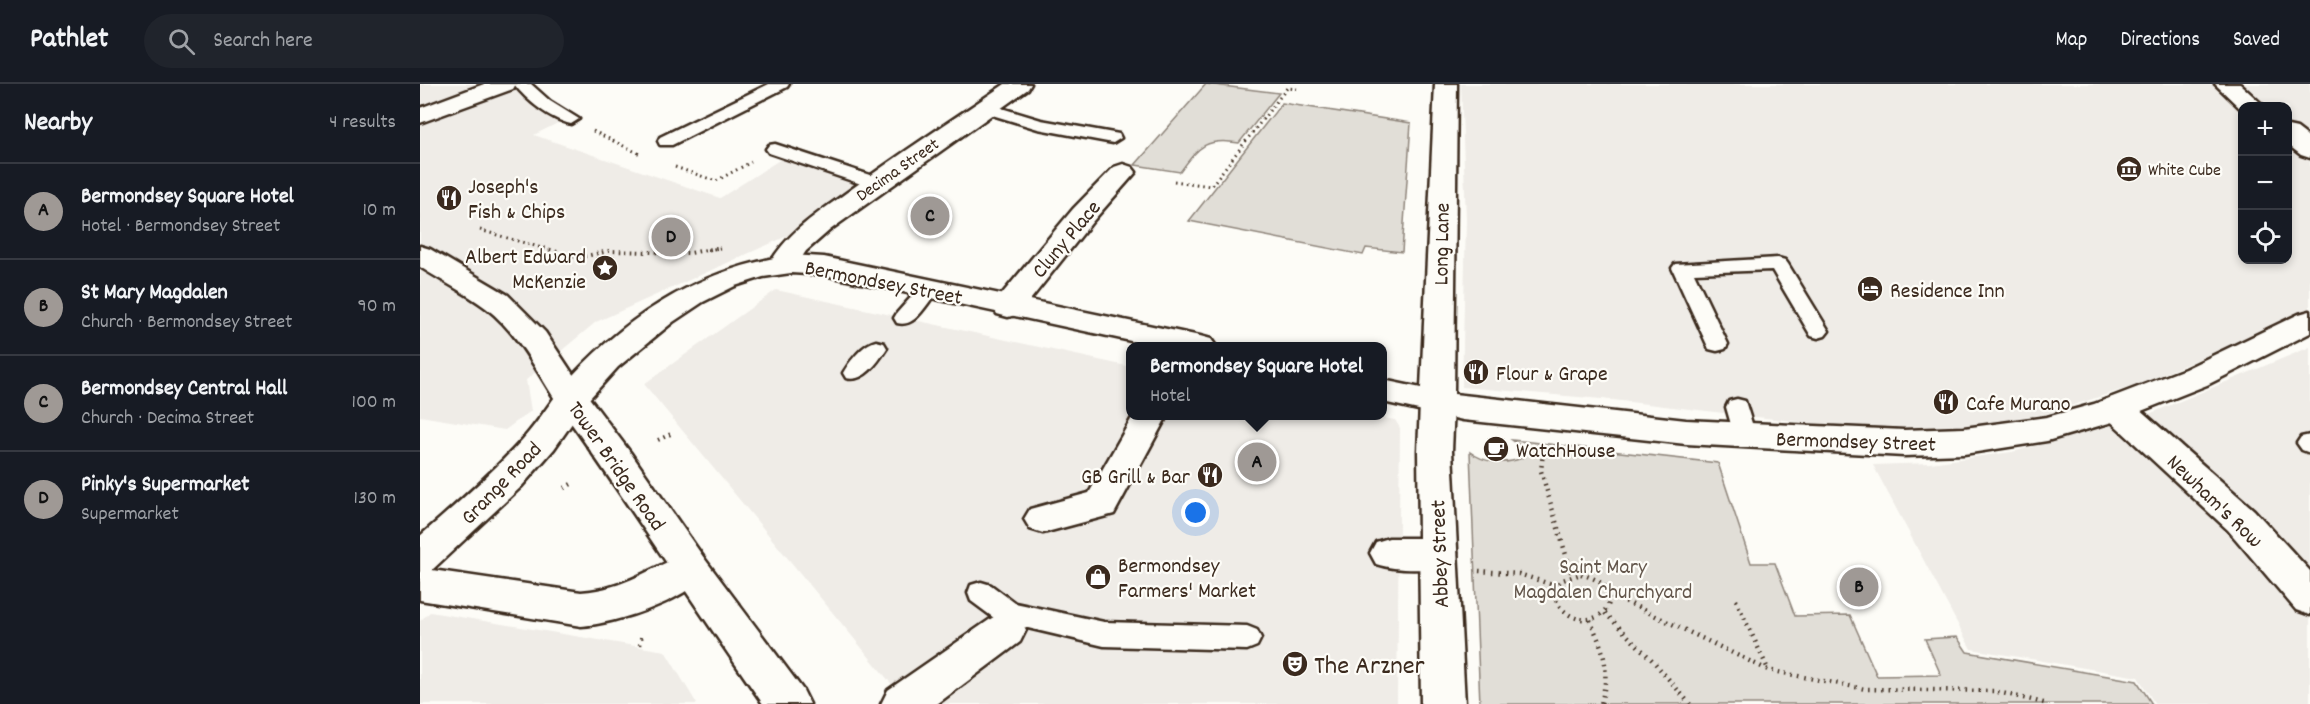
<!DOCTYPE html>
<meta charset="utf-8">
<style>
:root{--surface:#171b24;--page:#20242c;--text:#f1f3f6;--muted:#9ea1a6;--line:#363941;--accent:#9f9995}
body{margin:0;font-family:Dekko,sans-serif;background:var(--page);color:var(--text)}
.controls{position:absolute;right:18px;top:18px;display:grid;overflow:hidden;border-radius:12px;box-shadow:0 3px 9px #0003}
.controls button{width:54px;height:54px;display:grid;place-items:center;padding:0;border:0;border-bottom:2px solid var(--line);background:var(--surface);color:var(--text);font:30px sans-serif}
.you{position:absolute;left:776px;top:429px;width:21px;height:21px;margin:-15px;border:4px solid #fff;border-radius:50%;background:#1a73e8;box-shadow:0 0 0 9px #1a73e833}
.badge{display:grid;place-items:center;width:39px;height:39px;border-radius:50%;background:var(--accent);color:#111;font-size:20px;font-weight:700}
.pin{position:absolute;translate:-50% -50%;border:3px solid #fff;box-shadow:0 2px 6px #0006}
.popup{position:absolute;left:706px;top:258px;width:261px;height:78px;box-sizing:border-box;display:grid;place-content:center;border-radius:12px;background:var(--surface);filter:drop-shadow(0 2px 4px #0005);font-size:20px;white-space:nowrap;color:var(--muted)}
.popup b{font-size:22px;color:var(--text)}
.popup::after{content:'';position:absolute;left:50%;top:100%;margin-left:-12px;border:12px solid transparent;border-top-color:var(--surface)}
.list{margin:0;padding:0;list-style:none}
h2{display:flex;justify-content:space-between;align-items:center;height:78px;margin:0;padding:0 24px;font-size:26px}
h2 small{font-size:20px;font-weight:400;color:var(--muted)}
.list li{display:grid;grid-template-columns:39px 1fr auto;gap:18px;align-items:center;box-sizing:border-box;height:96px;padding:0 24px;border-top:2px solid var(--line)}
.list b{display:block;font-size:22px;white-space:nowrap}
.list p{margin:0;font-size:20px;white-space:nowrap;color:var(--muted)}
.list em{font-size:20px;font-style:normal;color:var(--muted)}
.icon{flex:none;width:33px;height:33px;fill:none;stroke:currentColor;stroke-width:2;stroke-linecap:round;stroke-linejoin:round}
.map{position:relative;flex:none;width:1890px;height:620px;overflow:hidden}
header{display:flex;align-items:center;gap:36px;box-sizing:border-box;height:84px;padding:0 30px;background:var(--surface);border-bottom:2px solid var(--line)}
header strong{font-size:28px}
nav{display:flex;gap:33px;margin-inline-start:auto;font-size:21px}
.search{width:420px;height:54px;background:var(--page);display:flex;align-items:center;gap:15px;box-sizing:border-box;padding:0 21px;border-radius:33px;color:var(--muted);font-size:22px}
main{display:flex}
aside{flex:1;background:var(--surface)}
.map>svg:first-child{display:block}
</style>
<header>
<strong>Pathlet</strong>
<div class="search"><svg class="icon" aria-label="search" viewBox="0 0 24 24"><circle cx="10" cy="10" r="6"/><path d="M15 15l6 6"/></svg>Search here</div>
<nav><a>Map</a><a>Directions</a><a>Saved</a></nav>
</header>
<main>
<aside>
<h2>Nearby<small>4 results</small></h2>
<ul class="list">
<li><span class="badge">A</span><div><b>Bermondsey Square Hotel</b><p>Hotel · Bermondsey Street</p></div><em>10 m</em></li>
<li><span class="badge">B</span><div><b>St Mary Magdalen</b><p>Church · Bermondsey Street</p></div><em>90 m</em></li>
<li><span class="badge">C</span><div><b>Bermondsey Central Hall</b><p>Church · Decima Street</p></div><em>100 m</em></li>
<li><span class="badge">D</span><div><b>Pinky's Supermarket</b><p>Supermarket</p></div><em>130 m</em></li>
</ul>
</aside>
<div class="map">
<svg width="1890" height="620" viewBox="0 0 1890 620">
<rect width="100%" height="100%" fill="#fdfcf7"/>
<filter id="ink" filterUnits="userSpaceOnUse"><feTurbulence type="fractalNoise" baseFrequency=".0167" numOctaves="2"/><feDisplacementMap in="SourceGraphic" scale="12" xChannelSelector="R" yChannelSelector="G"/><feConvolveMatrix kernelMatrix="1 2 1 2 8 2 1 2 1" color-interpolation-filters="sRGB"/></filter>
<g filter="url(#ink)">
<path fill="#efece7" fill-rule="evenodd" d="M0,0h71l-71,27z
M1041,0h849v228l-170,72 -95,30 -134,21 -298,-35 -151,-13 4,-167zM1822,22h46v154h-46z
M103,1l45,33 -34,17 186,63 61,-39 22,2 57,20v8l-55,39 -209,94 -70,58 5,31 -26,19 -85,-14v-293z
M356,206l355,77v49h242l22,4 5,8 -3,276h-489l-264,-320z
M1890,263v357h-155l-17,-27 -167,-28 -98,-184 57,-2 82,-11 125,-33z
M10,528l235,39 32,53h-277v-83z"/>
<path fill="#e1ded7" stroke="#8e847a" stroke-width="1.5" d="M786,0l73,9 -40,50c-34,-6 -40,4 -59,29l-45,-7z
M862,19l129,20 -9,129 -36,-4 -3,7 -174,-34z
M1092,356l206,23 33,100h24l20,53 55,-1 27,61 64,-1 -16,-36 32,-2 10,15 170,29 15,23h-672l-10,-252c14,11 35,13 52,6l1,-10z"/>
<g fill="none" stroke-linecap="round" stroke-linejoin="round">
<g stroke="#3b2a1e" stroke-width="5">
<path id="service" d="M94,0h17l19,17 29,18 -8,5c-21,-5 -44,-23 -57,-40z
M349,0h20l-2,3 -115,58h-12l-2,-4 2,-4z
M565,19l56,17 78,14 2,4 -8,5 -75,-14 -59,-18 -2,-3 2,-3z
M355,60l107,35 3,4 -3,4h-12l-101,-34 -3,-4 3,-4z
M1358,174l7,2 3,4 41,67 -4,5 -7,2 -7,-2 -39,-66 -78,3 34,71 -3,5 -8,2 -8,-2 -37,-81 3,-4z
M509,199l7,2 3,4 -3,4c-11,13 -21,35 -39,30l-3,-5 3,-5 25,-28z
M456,257l8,2 3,5c-9,14 -23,35 -41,30l-3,-5c7,-12 20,-29 33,-32z
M1317,315l8,2 11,35 -4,6 -8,2 -8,-2 -10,-35 3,-6z
M1890,351v18l-8,-3 -5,-7 4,-6z
M561,498l10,3 24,18 89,19 143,4 10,4 4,8 -4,8 -10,4 -143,-4 -106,-25 -27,-20 -3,-8 3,-8z"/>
</g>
<g stroke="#3b2a1e" stroke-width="5">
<path id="pedestrian" d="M713,332h34l-53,98 -71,19 -13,-4 -6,-10 6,-10 59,-16z
M969,454h49l13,4 6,11 -6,11c-22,7 -53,7 -75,0l-6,-11 6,-11z
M586,529l14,5 6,12 -6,12 -83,62h-56l7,-14 104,-72z"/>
</g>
<g stroke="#3b2a1e" stroke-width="5">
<path id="minor" d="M64,0h32l-3,5 -93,34v-15z
M585,0h26l-3,5 -198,141 -24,21 -12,18 -10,3 -10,-3 -4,-6c19,-32 47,-49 76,-70 52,-38 106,-73 159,-109z
M1795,0h25l24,22h-22v4z
M1868,42l9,2 13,10v20l-9,-3 -13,-10z
M703,80l9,3 4,5 -43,49 -74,93 -11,3 -11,-3 -4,-7 4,-7 76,-91 41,-42z
M1697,312l12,4 125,110 56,61v44l-14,-5 -68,-80 -123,-114 -5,-8 5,-8z"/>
</g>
<g stroke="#3b2a1e" stroke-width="5">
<path id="secondary" d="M1017,308l12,4 5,8 -2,47 13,253h-44l-3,-253 2,-47 5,-8z"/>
</g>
<g stroke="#3b2a1e" stroke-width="5">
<path id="primary" d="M1015,0h22l-3,310 232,26 218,10 60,-2 83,-11 47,-13 91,-35 114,-55 11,-3v22l-103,52 -91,36 -69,20 -83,13 -60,2 -218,-12 -223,-24 -80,-18v-22l38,8z
M371,171l33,2 376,79 11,3 5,7h-62l-330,-71 -33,-2 -28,4 -28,9 -32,16 -30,20 -55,45 -29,32 -35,50 -33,38 -89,83 149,22c46,-3 68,-25 109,-39l14,5 5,11c-15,30 -95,55 -128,57l-161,-26v-64c36,-31 71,-62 103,-97 18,-20 31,-44 50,-64 61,-65 130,-106 218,-120z"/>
</g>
<g stroke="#3b2a1e" stroke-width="5">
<path id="trunk" d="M0,162l10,3 78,46 37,37 39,59 46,61 74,106 99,132 7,14h-47c-68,-97 -132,-197 -201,-294 -24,-35 -41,-75 -76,-102 -20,-15 -44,-27 -66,-41z"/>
</g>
<path stroke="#3b2a1e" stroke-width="3" stroke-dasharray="1.5 4" stroke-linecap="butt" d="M173,47l47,23
M255,83l41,14 35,-19
M754,97l37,5 76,-98 10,1
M60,146l69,20
M288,166l12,-2"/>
<path stroke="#3b2a1e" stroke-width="4" stroke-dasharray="1.5 4.5" stroke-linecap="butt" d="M124,164l33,10 32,-7 81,2 27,-5
M238,356l15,-7
M1123,370v-4"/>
<path stroke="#3b2a1e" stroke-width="4.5" stroke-dasharray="1.5 5" stroke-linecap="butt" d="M1123,368l-2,19 31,104
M144,404l11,-6
M1059,487l40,3 37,12
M1161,490c6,2 12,4 17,7 30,18 -5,56 -35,29 -10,-8 -9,-19 -3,-29z
M1188,509l160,77 97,19 129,2 54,13
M1316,516l32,69
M1185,529l48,48 37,43
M1170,536c15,34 20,47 11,84
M220,561l2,-12"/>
<use href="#service" fill="#fdfcf7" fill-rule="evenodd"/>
<use href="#pedestrian" fill="#fdfcf7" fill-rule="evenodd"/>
<use href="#minor" fill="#fdfcf7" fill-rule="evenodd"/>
<use href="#secondary" fill="#fdfcf7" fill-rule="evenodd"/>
<use href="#primary" fill="#fdfcf7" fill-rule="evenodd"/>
<use href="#trunk" fill="#fdfcf7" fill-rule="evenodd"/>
</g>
</g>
<defs>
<g id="museum-disc" transform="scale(1.35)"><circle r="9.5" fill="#3b2a1e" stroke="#fdfcf7"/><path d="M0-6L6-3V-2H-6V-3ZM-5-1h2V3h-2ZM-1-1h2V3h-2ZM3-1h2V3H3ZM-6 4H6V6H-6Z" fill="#fff"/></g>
<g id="restaurant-disc" transform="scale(1.35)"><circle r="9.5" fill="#3b2a1e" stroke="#fdfcf7"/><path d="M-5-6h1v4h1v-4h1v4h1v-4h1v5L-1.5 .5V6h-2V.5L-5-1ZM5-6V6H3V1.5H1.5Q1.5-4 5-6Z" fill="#fff"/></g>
<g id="sight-disc" transform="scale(1.35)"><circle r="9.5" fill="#3b2a1e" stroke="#fdfcf7"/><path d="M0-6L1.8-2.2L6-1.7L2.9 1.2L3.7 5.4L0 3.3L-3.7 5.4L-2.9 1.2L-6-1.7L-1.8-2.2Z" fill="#fff"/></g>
<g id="hotel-disc" transform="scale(1.35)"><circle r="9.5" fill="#3b2a1e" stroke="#fdfcf7"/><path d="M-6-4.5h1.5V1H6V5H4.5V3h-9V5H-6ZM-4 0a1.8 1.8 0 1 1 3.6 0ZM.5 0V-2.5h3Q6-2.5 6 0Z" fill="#fff"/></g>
<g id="cafe-disc" transform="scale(1.35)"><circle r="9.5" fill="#3b2a1e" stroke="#fdfcf7"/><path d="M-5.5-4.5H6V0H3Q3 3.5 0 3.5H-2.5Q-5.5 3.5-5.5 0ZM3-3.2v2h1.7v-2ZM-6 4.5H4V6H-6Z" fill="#fff"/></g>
<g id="shop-disc" transform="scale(1.35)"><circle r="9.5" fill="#3b2a1e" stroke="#fdfcf7"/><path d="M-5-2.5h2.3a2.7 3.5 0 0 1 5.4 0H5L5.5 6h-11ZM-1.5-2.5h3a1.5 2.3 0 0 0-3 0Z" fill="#fff"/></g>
<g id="theatre-disc" transform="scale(1.35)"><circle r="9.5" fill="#3b2a1e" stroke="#fdfcf7"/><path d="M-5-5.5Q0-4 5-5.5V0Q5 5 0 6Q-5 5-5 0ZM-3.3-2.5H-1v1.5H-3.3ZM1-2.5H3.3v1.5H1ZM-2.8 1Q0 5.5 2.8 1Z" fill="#fff"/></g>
</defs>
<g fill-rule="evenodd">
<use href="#museum-disc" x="1709" y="85"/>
<use href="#restaurant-disc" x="29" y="114"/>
<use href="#sight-disc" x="185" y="184"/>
<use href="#hotel-disc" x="1450" y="205"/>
<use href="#restaurant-disc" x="1056" y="288"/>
<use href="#restaurant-disc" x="1526" y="318"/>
<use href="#cafe-disc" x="1076" y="365"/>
<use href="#restaurant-disc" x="790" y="391"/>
<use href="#shop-disc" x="678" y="493"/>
<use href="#theatre-disc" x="875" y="580"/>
</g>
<g text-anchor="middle" stroke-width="4.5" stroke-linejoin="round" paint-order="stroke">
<g font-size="18" fill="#3b2a1e" stroke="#fdfcf7">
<text transform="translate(477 85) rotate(-35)" y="6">Decima Street</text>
</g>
<g font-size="18" fill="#3b2a1e" stroke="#fdfcf7" text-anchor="start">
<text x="1728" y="91">White Cube</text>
</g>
<g font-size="22" fill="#3b2a1e" stroke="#fdfcf7" text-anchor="start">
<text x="48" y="109">Joseph's<tspan x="48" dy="25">Fish &amp; Chips</tspan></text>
<text x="166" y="179" text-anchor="end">Albert Edward<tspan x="166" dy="25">McKenzie</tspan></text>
<text x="1470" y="213">Residence Inn</text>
<text x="1076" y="296">Flour &amp; Grape</text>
<text x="1546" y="326">Cafe Murano</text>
<text x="1096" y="373">WatchHouse</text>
<text x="770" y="399" text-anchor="end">GB Grill &amp; Bar</text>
<text x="698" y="488">Bermondsey<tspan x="698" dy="25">Farmers' Market</tspan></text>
</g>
<g font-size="22" fill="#3b2a1e" stroke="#fdfcf7">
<text transform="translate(645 154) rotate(-50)" y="8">Cluny Place</text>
<text transform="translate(1020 160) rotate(-89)" y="8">Long Lane</text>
<text transform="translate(464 197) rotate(11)" y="8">Bermondsey Street</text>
<text transform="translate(1436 356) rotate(2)" y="8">Bermondsey Street</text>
<text transform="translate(198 381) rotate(55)" y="8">Tower Bridge Road</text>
<text transform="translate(80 398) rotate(-46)" y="8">Grange Road</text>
<text transform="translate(1796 416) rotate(44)" y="8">Newham's Row</text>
<text transform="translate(1018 470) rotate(-92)" y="8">Abbey Street</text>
</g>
<g font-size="22" fill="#64574c" stroke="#fdfcf7">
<text x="1183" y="489">Saint Mary<tspan x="1183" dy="25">Magdalen Churchyard</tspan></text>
</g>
<g font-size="27" fill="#3b2a1e" stroke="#fdfcf7" text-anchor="start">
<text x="894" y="589">The Arzner</text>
</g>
</g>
</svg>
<div class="controls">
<button>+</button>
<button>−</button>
<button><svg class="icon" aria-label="locate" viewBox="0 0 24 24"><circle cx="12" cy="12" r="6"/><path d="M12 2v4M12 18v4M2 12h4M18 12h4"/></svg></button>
</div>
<div class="you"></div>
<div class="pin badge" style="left:837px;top:378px">A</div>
<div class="popup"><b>Bermondsey Square Hotel</b>Hotel</div>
<div class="pin badge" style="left:1439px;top:503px">B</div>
<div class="pin badge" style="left:510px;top:132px">C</div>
<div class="pin badge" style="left:251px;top:153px">D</div>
</div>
</main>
